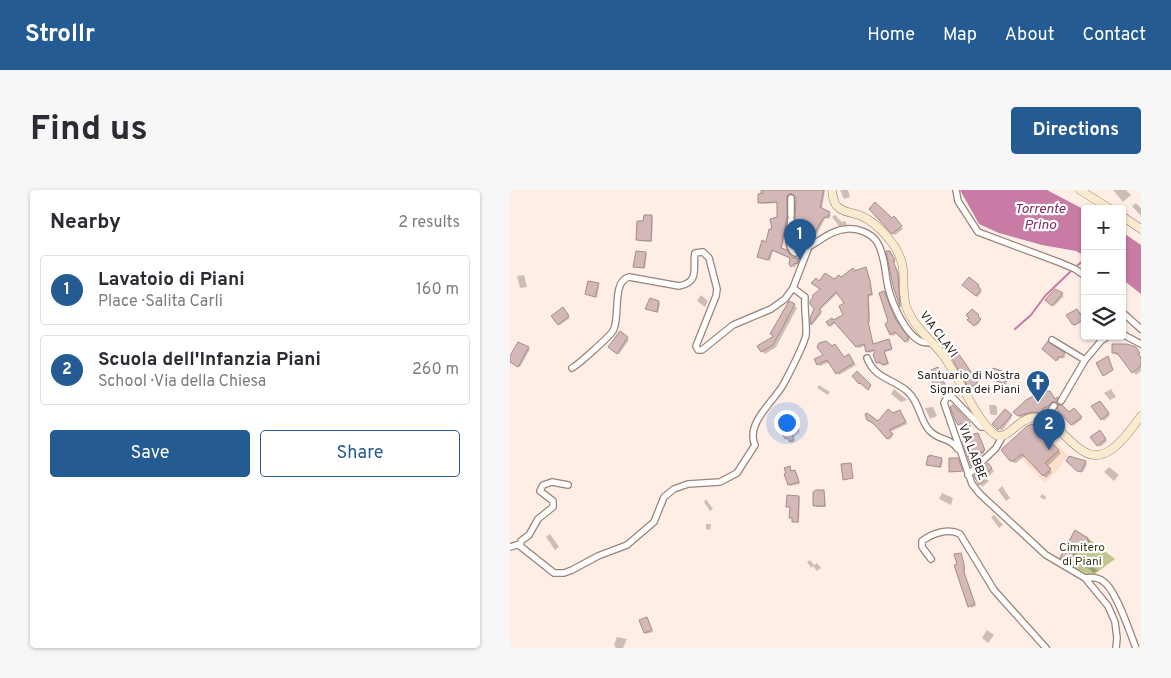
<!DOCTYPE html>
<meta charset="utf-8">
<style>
:root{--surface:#fff;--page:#f7f7f7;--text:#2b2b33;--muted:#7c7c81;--line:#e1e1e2;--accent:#245b93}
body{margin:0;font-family:Overpass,sans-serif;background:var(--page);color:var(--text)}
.controls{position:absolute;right:15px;top:15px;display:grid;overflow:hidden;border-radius:5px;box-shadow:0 1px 4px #0004}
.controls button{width:45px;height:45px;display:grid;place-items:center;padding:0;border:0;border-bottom:1px solid var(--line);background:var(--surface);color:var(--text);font:25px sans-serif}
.you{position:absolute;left:276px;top:232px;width:18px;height:18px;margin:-12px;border:4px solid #fff;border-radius:50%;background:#1a73e8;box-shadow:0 0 0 8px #1a73e833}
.badge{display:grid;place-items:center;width:32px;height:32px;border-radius:50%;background:var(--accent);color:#fff;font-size:16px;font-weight:700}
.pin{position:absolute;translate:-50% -41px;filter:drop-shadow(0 1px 2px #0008)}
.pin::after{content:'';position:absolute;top:26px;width:18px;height:15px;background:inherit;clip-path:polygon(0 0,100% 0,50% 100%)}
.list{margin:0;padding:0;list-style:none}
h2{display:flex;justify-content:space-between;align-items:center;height:65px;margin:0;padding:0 20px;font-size:21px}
h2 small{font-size:16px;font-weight:400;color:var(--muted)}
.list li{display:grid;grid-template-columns:32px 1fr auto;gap:15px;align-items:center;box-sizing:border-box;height:70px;margin:0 10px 10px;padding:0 10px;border:1px solid var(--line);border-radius:5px}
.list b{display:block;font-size:19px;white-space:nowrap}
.list p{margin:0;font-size:16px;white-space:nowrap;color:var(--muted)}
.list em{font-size:16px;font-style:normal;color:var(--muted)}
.actions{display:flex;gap:10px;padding:15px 20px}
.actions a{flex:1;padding:11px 0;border:1px solid var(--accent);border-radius:5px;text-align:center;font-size:18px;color:var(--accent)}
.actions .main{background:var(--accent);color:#fff}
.icon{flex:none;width:28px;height:28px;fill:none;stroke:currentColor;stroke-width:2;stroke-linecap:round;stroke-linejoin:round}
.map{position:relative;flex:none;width:631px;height:458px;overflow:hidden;border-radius:5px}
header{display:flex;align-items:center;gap:30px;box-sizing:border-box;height:70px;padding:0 25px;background:var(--accent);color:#fff}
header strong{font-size:24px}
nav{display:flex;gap:28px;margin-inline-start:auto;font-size:18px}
.intro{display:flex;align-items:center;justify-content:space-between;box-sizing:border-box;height:120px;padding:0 30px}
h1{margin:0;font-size:35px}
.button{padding:12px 22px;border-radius:5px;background:var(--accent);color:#fff;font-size:18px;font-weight:700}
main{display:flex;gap:30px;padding:0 30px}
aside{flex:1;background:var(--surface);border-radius:5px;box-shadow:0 1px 4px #0004}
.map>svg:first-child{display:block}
</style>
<header>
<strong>Strollr</strong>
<nav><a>Home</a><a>Map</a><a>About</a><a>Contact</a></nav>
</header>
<div class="intro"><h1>Find us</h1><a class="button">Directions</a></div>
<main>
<aside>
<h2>Nearby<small>2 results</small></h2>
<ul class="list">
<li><span class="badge">1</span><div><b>Lavatoio di Piani</b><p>Place · Salita Carli</p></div><em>160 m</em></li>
<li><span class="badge">2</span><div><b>Scuola dell'Infanzia Piani</b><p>School · Via della Chiesa</p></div><em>260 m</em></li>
</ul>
<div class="actions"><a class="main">Save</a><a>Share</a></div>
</aside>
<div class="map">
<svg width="631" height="458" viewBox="0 0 631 458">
<rect width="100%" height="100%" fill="#feeee6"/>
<path fill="#fedecc" d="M521,232l14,16 3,-3 20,20 -9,13 -14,15 -18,-18 -16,-23z"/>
<path fill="#c0c68c" d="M565,340l13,8 27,21 -23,17 -34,-16z"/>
<path fill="#c87ba5" d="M450,0h87l38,20v46l-9,-5 -34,-6 -43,-12 -20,-9z
M612,42l19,13v49l-19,-15z"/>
<path fill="#0003" d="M250,0h65l-3,19 9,6 -2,4 -3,-2 -12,22 -6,5 -13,-6 2,-41 -3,-3 -6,4v21l-6,30 10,9 8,3 -1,4 -2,-1 -3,4 -4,-5 1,-5 -18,-7 -3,10 -12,-4 9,-13 11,-25v-16l-17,1 -1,-2z
M330,0h8l2,7 -6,2z
M603,0h13l5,5 -8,7z
M626,13l5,5v8l-9,-10z
M360,20l22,10h4l7,9 -8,6z
M325,25l7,7 3,-1 2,4 -8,1 -7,-9z
M142,27l1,1 -1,24 -13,-1 -2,-1 8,-17z
M136,63l1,1 -2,14 -9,-1 -2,-1z
M381,64l5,8 -2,1 5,13 2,29 -7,-19z
M357,80l6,25 -4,2 1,25h-2l5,23 17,-3 2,8 -7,2 4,12 -5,2 -2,-3 -4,1 -1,-2 1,-12 -9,3 -3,-8 -7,3 -23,-26 -5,5 -3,-4 17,-8v-12l-7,-10 -19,18 3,2 -10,12v-7l9,-29 -1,-7 14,-1 20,-9z
M14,85l3,12 -7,1 -3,-12z
M459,89l10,9 -1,1 4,3 -5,5 -13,-12z
M88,94l1,2 -2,12 -11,-4z
M546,100l8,6 -10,10 -7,-6z
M374,103l13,30 13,17 -3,3 -9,-10 -5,3 -2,-2z
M191,105l7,6 -3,6 -8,-6z
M149,112l1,2 -2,9 -11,-4z
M284,115l3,3 -21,39 -11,7 -3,-3 13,-14z
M52,119l8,9 -10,7 -7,-8z
M462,120l7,7 -1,1 3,3 -5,5 -7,-6z
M568,122l7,8 -10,5 -2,-1z
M110,143l9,7 -10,14 -8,-6z
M538,153l18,13 -3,3 -2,-2 -3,4 -14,-12z
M11,154l9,5 -10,18 -10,-5v-4z
M621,156l10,10v15l-5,4 -15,-20h-5l-3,-2z
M315,165l20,4 6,-1 5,7 -17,10 -9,-13 -10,4 -2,-2z
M450,166l18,29 -6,4 -19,-31z
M428,179l8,18 -8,4 -2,-2z
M497,184l2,2 -3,9 -13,-6z
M309,195l11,7 -2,3 -11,-7z
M444,196l1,2 6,9 -9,-5 -2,-4z
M384,199l12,10 1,1 -6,2 -10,-8z
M601,199l5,8 -6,3 -6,-7z
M540,202l6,8 1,-1 3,3v3h-5l-4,5 -6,3 1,3 -23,3 -5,-3z
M591,214l9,11 -6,6 -11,-14z
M479,215h6l2,2v8h-6l-1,-2z
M443,216l19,20 -4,3 -4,-4 -2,2 -3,-2 -7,-18z
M423,217l4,9 -7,3 -5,-11z
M549,219l10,5 5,-4 8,9 -9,7z
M495,221l7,6 -10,14 -8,-7z
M391,223l6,11 -17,8 3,4 -4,4 -13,-15 17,-11z
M283,232l7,10 -7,6 2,3 -3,2 -9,-9 6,-4z
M591,243l6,8 -7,6 -8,-10z
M468,244l7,17 -2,1 1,2 -5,1 3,3 -9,8 -1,-1z
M539,251l12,12 -14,14 5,5 -6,6 -21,-22 -9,7h-2l-11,-13z
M431,269l2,2 -2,7 -13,-4z
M558,271l17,1 2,2 -4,8z
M478,274l6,7 -7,8 2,2 -7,6 -6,-11z
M279,277l3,5 3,-1 2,2 3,11 -9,2 -2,-1 -3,-11z
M599,277l10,8 -5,6 -10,-9z
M492,296l8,12 -4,3 -8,-11z
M314,301l2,16h-10l-1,-2z
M432,303l11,5 -2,7 -12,-6z
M532,304l4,3 -1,3 -5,-3z
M289,307l1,1 -1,25 -6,-2 -2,-4v-9l-3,-2z
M196,309l7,10 -3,2 -6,-9z
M484,325l9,10 -4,3 -8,-11z
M196,334h5l-1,6 -4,-1z
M40,344l9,13 -4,3 -9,-13z
M578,349l2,2 -4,6 -4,-2 -8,13 24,12 -4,3 -16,-12 -3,6 -11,-7v-6z
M451,364l4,13v8l11,31 -5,2 -12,-43z
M300,370l4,5 3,-2 4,5 -4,3 -4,-5 -2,2 -4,-6z
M137,428l6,14 -7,2 -1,-1z
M477,440l7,5 -6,8 -6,-5z
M107,447l10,2 -4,9h-7l-2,-3z"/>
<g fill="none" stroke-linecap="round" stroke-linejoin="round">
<path stroke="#c87ba5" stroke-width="2" d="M568,75l7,-6
M505,139l16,-14 14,-19 25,-24"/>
</g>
<path fill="#d4b7b7" stroke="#a68b8b" d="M253,0h61l-4,17 10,5 -3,6 -3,-1 -12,20 -6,6 -12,-5 2,-40 -5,-5 -4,3v21l-6,31 6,2 5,7 7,2 -2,5 -2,-1 -4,4 -2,-3 1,-6 -18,-8 -4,10 -11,-3 5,-17 4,2 3,-13h3l-2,-10 7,-2v-15l-19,1v-9l5,-1z
M365,12l17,16 2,-2 8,10 -10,8 -23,-25z
M134,25h8l-1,26 -15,-1 1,-19h6z
M126,61l10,1 -2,16 -11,-1z
M376,61h4l5,9 -2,1 5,12 2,34 -7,-21z
M356,77l4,14 2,13 -4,1 1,26h-1l5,23 16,-5 3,10 -8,2 4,12 -6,2 -2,-3 -4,1 -3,-9 2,-2 -1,-2 -8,2 -2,-8 -8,3 -22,-25 -5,4 -3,-4 6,-4 1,2 10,-5 -4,-9 5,-3 -8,-11 -17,17 2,2 -10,14 -1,-7 4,-9 -4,-5v-3l3,-4 -1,-1 8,-7 -9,-6 5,-5 3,3 6,-8 9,6 5,-4 2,2 12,-9 1,3z
M459,87l10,8 -1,1 3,4 -5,6 -14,-11z
M78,91l11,2 -4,14 -10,-3z
M545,99l8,4 -11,13 -7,-6z
M374,101l12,29 13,18 -4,4 -10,-10 -5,3 -5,-11 3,-3 -9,-28z
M140,108l9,3 -2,11 -12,-3z
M279,111l6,3 -22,41 -12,7 -4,-6 17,-10 -4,-2z
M53,117l6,9 -11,9 -7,-9z
M462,119l7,6 -1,1 3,3 -7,7 -7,-6 2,-2 -3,-3z
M567,119l7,10 -9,6 -3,-1 -6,-9z
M110,141l8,6 -11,17 -9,-7z
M316,151l6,5 3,-2 9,13 5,-3 5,9 -18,11 -9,-14 -10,5 -3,-6 9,-4 -6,-8 2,-4z
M538,151l17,12 -4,5 -2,-2 -3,5 -14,-12z
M8,152l11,5 -11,20 -8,-5v-6z
M602,154h15l9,3 4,6 -2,1 3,4v8l-9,7 -15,-20h-5z
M448,163l20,29 -9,7 -18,-32z
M598,166l5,14 -10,6 -7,-13z
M428,177l7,18 -10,5 -3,-9 3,-2 -4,-9z
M483,178l15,5 -4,11 -13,-5z
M347,181l14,14 -3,5 -8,-7 -1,1 -7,-8z
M540,201l5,8 3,-2 -1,5h-5l-4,4 -6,3 2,4 -12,-1 -14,4 -5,-4 13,-12 13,-7z
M590,211l9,12 -8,7 -10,-14z
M443,215l17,18 -6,4 -3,-4 -3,2 -2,-3 -6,-15z
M548,215h4l7,7 5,-4 8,9 -11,8 -14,-15z
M378,219l5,4 7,-3 6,12 -17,8 4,4 -6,5 -13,-15 -7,-4 -2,-6 2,-1 11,8z
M495,219l7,6 -14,15 -6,-6z
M282,229l7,11 -7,6 2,3 -4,3 -3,-4 -2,1 -3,-5 2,-2 -4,-6 4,-2 4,5 -3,-6z
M522,234l27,26 -14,13 6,6 -8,7 -21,-22 -9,7h-3l-9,-11 26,-24z
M590,240l6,9 -9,7 -7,-9z
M468,243l7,17 -2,1 1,1 -5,1 2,3 -10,10 -9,-24 8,-7z
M419,265l13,3 -2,9 -14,-2 2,-9 1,1z
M559,266l17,5 -5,11 -4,-1 -11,-10z
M439,268h9l5,13 -14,1z
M341,273l2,15 -10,2 -2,-16z
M478,273l4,5 -7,7 2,3 -8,7 -5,-9z
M280,276l1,5 4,-1 4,12 -11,3 -4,-11 2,-1 -2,-5z
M306,300h8l1,16h-12v-14z
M277,305l12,1 -1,26h-6v-4h-3l1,-11h-4z
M565,340l13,8 -4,8 -4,-2 -8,12 4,2 -3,8 -13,-8z
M451,363l3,11v8l11,32 -7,3 -14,-42 3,-1 -3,-10z
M137,427l5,13 -8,3 -5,-13z"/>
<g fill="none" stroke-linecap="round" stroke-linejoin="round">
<g stroke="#9a8377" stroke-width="8">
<path id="street" d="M446,0l2,11 20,31 83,31 14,6 10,7
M281,8v17
M281,29c-1,10 -6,27 4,34 19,-5 32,-23 52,-24 11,-1 24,4 30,13 8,13 8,31 11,45 4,16 17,48 34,55 3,1 8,1 11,1
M612,122l19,17
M612,144l19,10
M542,150l33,20
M357,168c8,21 25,20 40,33 13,11 13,31 23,40 9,10 18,5 28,18
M62,178c6,-3 38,-32 41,-37 8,-14 -2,-49 16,-54l50,9c22,-4 13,-20 16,-33l8,-1 6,6 8,31 -1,7 -20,50 2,4h4l31,-25 38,-16 14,-10 8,-11 15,-39
M551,211l24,-41 16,-19 7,-5
M536,230l3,-7 5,-7
M477,237h-6l-29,-30h-5l-3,6 28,81 8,10 66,61 39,23 23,28 7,16 2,16 -1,10
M458,285l28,-27 6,-11
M58,295l-16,-3 -9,3 -3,6 13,10v6l-15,12 -9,16 -8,6 -1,5 34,27h10l8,-3 26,-14 29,-11 27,-23 10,-25 10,-8 14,-5 32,-2 17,-9 18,-28c-10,-21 19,-44 28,-60 5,-9 21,-40 23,-50 1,-8 -2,-28 -1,-38l-12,-9
M0,357l10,-3
M421,369l-9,-12v-6c11,-8 26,-13 38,-7l34,56 52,58
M575,388c7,-1 13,-1 19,4 12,8 26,51 32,66"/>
</g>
<g stroke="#9a8377" stroke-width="9">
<path id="secondary" d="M322,0c1,6 1,13 6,17 5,5 14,6 21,8 15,6 27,19 36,32 14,23 5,36 11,59 6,19 24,33 36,48 14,17 37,72 54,81 15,8 27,-33 56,-11 11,8 19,20 31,27 24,16 46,-19 58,-35
M570,0l30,19
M612,26l19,13"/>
</g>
<use href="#street" stroke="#fff" stroke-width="5.5"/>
<use href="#secondary" stroke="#faebcf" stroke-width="8"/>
</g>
<defs>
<g id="church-pin" transform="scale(1.25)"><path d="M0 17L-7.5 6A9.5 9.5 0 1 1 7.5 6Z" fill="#245b93" stroke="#fff"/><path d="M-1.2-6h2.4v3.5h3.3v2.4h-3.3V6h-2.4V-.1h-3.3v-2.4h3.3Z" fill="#fff"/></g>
</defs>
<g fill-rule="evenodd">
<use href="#church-pin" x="528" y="192"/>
</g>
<g text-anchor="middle" stroke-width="4.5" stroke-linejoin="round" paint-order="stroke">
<g font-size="12" fill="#2a211c" stroke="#fff">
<text transform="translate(429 144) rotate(53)" y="4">VIA CLAVI</text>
<text transform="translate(463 262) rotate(69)" y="4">VIA LABBE</text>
</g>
<g font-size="12" fill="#2a211c" stroke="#fff" text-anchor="end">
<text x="510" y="189">Santuario di Nostra<tspan x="510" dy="14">Signora dei Piani</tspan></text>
</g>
<g font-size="12" fill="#393b17" stroke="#fff">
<text x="572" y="361">Cimitero<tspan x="572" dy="14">di Piani</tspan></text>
</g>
<g font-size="14" font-style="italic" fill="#852a62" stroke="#fff">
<text x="530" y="23">Torrente<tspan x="530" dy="16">Prino</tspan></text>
</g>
</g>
</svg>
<div class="controls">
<button>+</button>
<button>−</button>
<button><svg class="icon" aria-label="layers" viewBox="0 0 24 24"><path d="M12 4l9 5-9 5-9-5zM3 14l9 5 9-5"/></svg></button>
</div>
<div class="you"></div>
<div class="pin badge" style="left:290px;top:70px">1</div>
<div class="pin badge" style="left:539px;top:260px">2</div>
</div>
</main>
